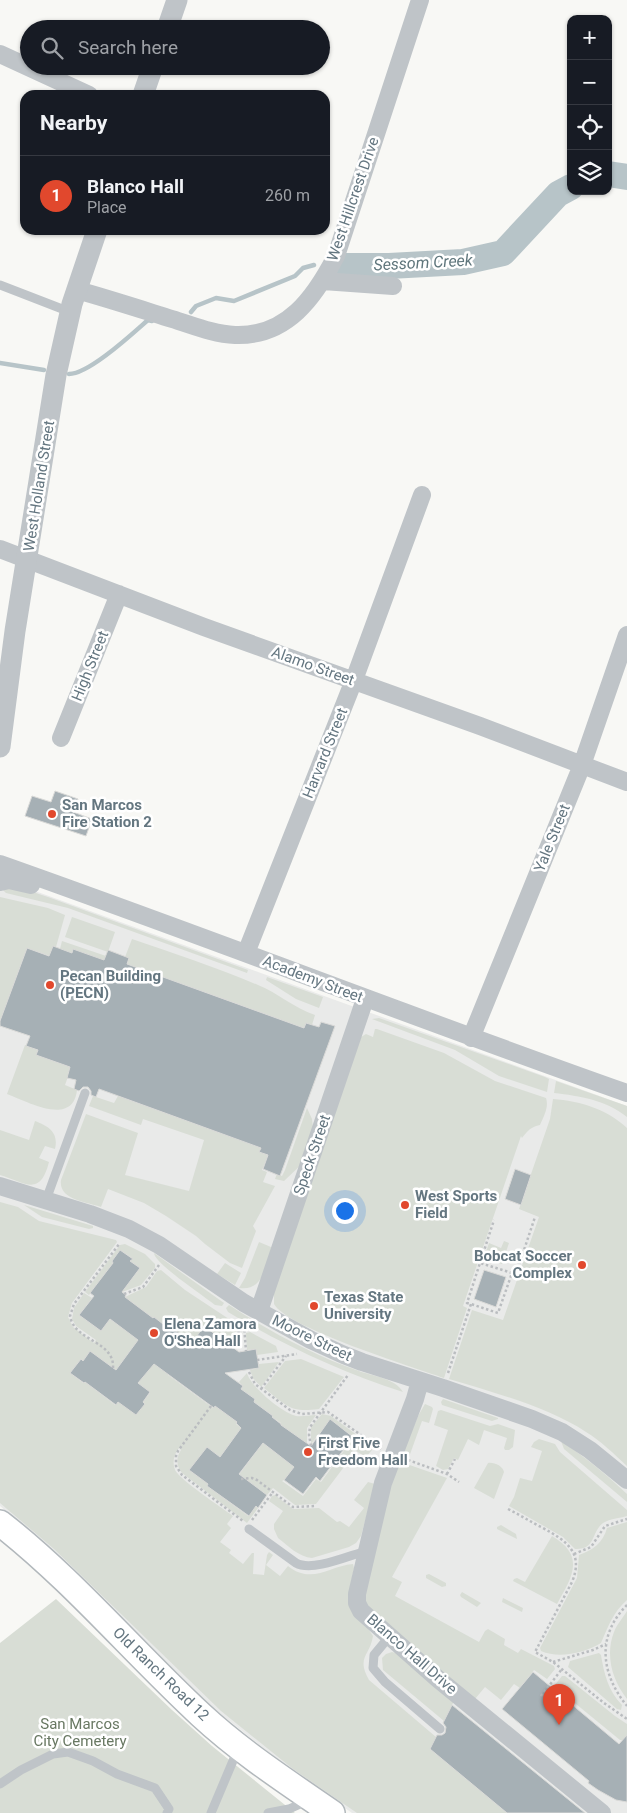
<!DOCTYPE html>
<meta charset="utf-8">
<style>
:root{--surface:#171b24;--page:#20242c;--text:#f1f3f6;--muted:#9ea1a6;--line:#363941;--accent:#e1482d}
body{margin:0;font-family:Roboto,sans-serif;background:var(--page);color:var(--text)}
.controls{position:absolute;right:15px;top:15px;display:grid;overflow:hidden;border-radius:10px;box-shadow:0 1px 4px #0004}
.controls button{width:45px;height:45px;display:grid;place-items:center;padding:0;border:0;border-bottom:1px solid var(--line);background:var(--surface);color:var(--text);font:25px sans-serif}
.you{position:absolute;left:344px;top:1210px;width:18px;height:18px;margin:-12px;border:4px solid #fff;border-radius:50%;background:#1a73e8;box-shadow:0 0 0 8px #1a73e833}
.badge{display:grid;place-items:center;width:32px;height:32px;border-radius:50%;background:var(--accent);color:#fff;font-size:16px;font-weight:700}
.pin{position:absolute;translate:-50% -41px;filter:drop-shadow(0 1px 2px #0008)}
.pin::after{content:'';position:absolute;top:26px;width:18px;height:15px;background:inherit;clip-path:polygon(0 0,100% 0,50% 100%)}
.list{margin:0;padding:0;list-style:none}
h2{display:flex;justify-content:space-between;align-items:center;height:65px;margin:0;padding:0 20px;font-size:21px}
h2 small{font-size:16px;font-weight:400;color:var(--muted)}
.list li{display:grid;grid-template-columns:32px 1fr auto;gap:15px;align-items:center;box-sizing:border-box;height:80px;padding:0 20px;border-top:1px solid var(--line)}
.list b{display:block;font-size:19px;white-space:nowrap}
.list p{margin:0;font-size:16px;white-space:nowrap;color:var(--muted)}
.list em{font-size:16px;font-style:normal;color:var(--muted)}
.icon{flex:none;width:28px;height:28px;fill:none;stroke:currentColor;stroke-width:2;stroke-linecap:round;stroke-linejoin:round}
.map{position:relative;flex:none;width:627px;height:1813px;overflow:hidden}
.search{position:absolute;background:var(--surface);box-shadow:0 1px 4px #0004;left:20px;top:20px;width:310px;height:55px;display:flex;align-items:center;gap:12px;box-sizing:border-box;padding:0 18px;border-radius:28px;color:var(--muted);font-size:19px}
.panel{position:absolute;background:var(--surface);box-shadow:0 1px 4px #0004;left:20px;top:90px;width:310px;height:145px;border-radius:15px}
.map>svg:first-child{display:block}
</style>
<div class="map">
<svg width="627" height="1813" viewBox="0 0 627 1813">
<rect width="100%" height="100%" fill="#f8f8f5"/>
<path fill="#e9eae9" d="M0,886l24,1 603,219v707h-275l-60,-42 -80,-64 -132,-130 -42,-39 -38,-32z"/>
<path fill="#d8ddd5" d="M1,888l29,3 18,6 200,73 -1,3 -179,-65 -62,-15z
M0,897l48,11 17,7 -9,32 -3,-1 -2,5 2,6 -26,-9 -27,73z
M72,917l43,15 -7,20 -43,-15z
M132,939c41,14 86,29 126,46 20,8 36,23 57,30l-3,10 -6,-2 -2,5 -177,-64 2,-6 -4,-1z
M62,941l44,15 -3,23 -38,106 12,5c-4,37 -49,12 -70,4l18,-49 13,5 -2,5 31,11 6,-117 -1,4 -12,-4z
M267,977l56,20 -4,11 -23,-9 -30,-19z
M379,1018l166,59 4,2 -2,13 -48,-16 -44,-26 -83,-31z
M375,1029h2l67,24 51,28 51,17c3,9 -2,18 -6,27 -9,2 -12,5 -18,13l-1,-2 -58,170 4,2 -23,70c-31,-11 -157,-50 -170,-74v-14l87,-253 5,-3 7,3z
M556,1081l71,25v11c-21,-17 -47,-21 -73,-24z
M93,1096l21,7 4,-7 143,52 -1,4 8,3 -6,15 5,2 -4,10 12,4 -22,40 3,5 -14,37 -12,-5 -25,-19 -9,-8 -30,-20 -22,-13 -36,-14 -7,18c-14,-5 -43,-7 -40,-27l25,-66 52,19 -13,42 64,16 15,-51 -61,-21 -2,6 -52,-19z
M553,1099c27,2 54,10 74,29v338c-13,-12 -26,-25 -41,-34 -38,-25 -94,-40 -137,-53l23,-69 31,10 36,-103 -20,-8 31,-90z
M307,1108l5,11 2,17 -9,25 -21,20 -9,-2 2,-5 5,2 3,-6z
M35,1121c13,5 24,11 20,28l-10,-3 -6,12 10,4c-9,35 -23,21 -49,13v-45l29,10z
M0,1202l18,5 21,14 77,19 1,2 -45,61 -4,14 5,10 21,16 2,-3 -20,-14 -4,-7 2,-11 10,-15 8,5 -13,17 22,16 9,-12 28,21 -22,30 -26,-19 -7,10 -2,-2 -11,14 13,10 2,-1 30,23 4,-4 17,14 8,-11 -1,-2 7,-9 -12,-10 24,-30 6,22 45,33 2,-2 22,16 -1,2 5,4 -21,29 -13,-9 -18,22 12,9 9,3 -3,4 41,30 7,-10 3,2 -11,15 -65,-50c-6,-8 -6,-15 -1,-23l-2,-2c-5,6 -7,14 -4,22 6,11 46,37 58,46l-6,8 4,4 -11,14 11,8 -2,3 14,11 9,-11h2l-1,21 11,1 3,-20 2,-3 4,3 -7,10 14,11 8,-10c24,19 41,0 65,-2l1,4 -6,30 25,38c-3,20 -17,21 -4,44l67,57 -6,12 77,64h-150l-64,-44 -72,-58 -167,-162 -54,-46z
M24,1205l69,21v2l-4,1 -47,-12z
M504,1241l5,2 -7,21 -18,-6 5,-15 12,5z
M259,1242l12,5c0,7 -3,13 -5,20 -5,14 -11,23 -27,21l6,-10z
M125,1244l20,10 10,10v4l-14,17 -19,7 18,-24 -10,-7 2,-3 -12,-8 -8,11 1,2 -24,32 -4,-3 35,-47z
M154,1253l70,50 -2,3 -7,-1c-11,-9 -61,-42 -61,-52z
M225,1263l16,10 -6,12 -18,-11z
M161,1270l24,20 53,35v3l-11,15 -23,-17 -10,14 -11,-4 -19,-14 -1,2 -9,-7 -1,1 -28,-21 21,-10 11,-16z
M229,1305c40,26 84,50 130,66 13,5 36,7 44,21 -62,-20 -120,-47 -175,-80l-2,-4z
M250,1332l26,14 2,6 -21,3 -1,-6 -9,1 -1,-17z
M301,1359l43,18 -25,32c-29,4 -32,-3 -55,-21l21,-27z
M279,1362l-18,25 -8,-9 -3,-8 9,-2v-4z
M247,1373c3,13 35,40 49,43 6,1 14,-1 20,-1l-9,13v16l-26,-19v-2l-9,-6v-2l-18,-13 1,-3 -14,-10 2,-3 -4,-4z
M443,1399l55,19v1l-6,2 -50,-16 -1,-3z
M425,1404l7,3 1,2 -4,14 -7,-2 -13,36 -7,-2 16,-39z
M441,1410l49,16 8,-2 17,6 -2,17 -4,3h-4l-1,-2 3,-10 -23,-8 -5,15 -11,-6 -10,21 -4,-2 -6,11 -5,1 -7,-4 12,-36 -14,-5 4,-14z
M322,1414l9,2 41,30v4l-6,7 -10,-6 -40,53 -21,1 -22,-17 -6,7 -29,-19 25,-33 31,24 -10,13 -2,1 21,15 13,-17 5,3 33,-45 -24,-17 -19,24v-17z
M539,1439l16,5 5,8 67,58v6c-7,2 -18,3 -24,7 -12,9 -7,27 -28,26l-12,-12 -54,-31 5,-9 6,-19 12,3 10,-30 -11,-4 3,-5z
M561,1441c24,16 45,33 66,53v8l-63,-53z
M398,1461l49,17 -55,99 10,5 -7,14 84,46 6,-11 3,-2 17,10 -1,6 14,8 3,-4 33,17 1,3 -8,10 -13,-9 -14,18 -6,-4 -13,16 -16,-13 -10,12 -99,-81 -12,-17 25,-110z
M488,1463c6,-1 15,3 16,9l-10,27 -20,-11z
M368,1482l7,2 -14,52 -5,7 -7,4 -37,11c-13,-1 -24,-12 -34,-20l-4,-9v-5l9,-13 -14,-10 3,-5 3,-1 18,14 26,-1 18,14 3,-1 9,6 15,-19 -10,-8z
M627,1522v78c-14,12 -19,27 -26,43 -17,10 -42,16 -60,8l-1,-3 37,-70 2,-23c14,-5 24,-12 28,-27z
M501,1525l15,9 1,5 -20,-10v-2z
M552,1536c34,20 20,41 5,68l-44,-23 1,-2 3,-1 8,4z
M429,1574l17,9v3l-4,1 -16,-9v-3z
M462,1592l19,11 -4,4 -16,-10 -1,-2z
M503,1598l20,10 -1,4 -20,-10z
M56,1599l116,111 40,36 83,67h-295v-170z
M627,1611v88c-15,-19 -22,-44 -13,-67 3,-8 9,-14 13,-21z
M392,1652l4,1 58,48 -10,20 -61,-51 -1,-12 4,-4z
M599,1653l2,2c3,18 7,36 21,50l-1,5 -4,-1 -49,-42 2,-6z
M562,1676h3l50,40 12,8v12l-3,4h-4l-66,-54z"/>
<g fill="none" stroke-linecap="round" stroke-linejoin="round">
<path stroke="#b7c4c8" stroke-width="4.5" d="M191,312l5,-6 20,-8 18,3 61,-25 8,-8 11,-3
M0,363l44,7
M69,374c20,0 63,-40 79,-54l4,1"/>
<path stroke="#b7c4c8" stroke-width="26" d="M608,174l19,3
M336,266h53l74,-4 40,-9 55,-59 13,-7"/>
</g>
<path fill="#a6b0b5" stroke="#dadad8" d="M55,791l23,8 -5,13 19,7 -6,17 -61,-20 7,-20 19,6z
M53,946l19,7 1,-4 31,11 4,-10 21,8 -2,6 177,64 2,-5 13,4 2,-5 14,4 -55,150 -17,-7 5,-14 -9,-3 2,-4 -162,-59 -3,8 -5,-2v-4l-3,-4h-5l-4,4 -5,-2 2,-9 -9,-2 3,-11 -34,-12 2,-5 -12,-4 4,-10 -30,-10v-5l27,-73 22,8z
M515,1169l16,6 -10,30 -16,-6z
M120,1250l13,9 -3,2 10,7 -18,24 4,3 -1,2 28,21 1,-1 9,7 1,-2 19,14 2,-2 9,6 10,-14 35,26 17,-3 3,19 -34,5 18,13 -2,3 14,10 -1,3 19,14 -1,1 9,7v1l30,21 19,-27 23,18 -33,44 -4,-4 -13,17 -19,-14 10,-13 -31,-24 -24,31 28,21 -9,13 -2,-2 -7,10 -42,-30 1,-2 -19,-14 18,-23 13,10 21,-29 -5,-5 1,-1 -22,-16 -1,2 -60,-44 -16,19 12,9 -7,10 2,2 -9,11 -18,-13 -2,3 -31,-23 -1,1 -14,-10 11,-14 2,2 7,-10 26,19 22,-30 -28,-21 -9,12 -22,-16 15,-19 -4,-3 23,-30 -1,-2z
M484,1270l22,7 -10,30 -22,-8z
M533,1672l86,72 8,-9v67l-11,-2 -18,-10 -10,-7 1,-2 -87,-72z
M452,1705l133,108h-78l-77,-64 7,-14h5l3,-2 1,-6 -3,-4z"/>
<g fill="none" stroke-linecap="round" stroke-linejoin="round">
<g stroke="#b2b8bc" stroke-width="28">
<path id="secondary" d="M0,1523c73,57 133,129 201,192 40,37 86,67 131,98"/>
</g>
<path stroke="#babdc0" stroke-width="2.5" stroke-dasharray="2.5 2.5" stroke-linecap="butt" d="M480,1263l14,-43
M512,1273l4,1 19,-57
M124,1294l19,-7 16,-22
M229,1345l15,-20 2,26
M257,1360l40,-6
M113,1368c2,-27 -39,-27 -43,-52l4,-12 46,-61
M249,1372l6,12 35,26 12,4 26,-2 53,37
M448,1373l23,-69 -4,-1 13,-40 32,10 -14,40 -27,-9
M261,1389l25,-33
M211,1406l-33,45 -2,5v10l6,9 61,46
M311,1446l-2,-11 1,-8 38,-52
M408,1460l39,14 12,8
M447,1474l8,-15
M241,1479l11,-1 5,2 36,27 23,-1
M508,1509c12,6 23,13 35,19 24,13 41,25 29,54l-37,70 18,10 51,41 23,16
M252,1520l21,-28
M574,1554l17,-7 14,-21 22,-7
M627,1605c-31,31 -26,69 0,101
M553,1662l40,-12 13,-6
M541,1696l21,-27"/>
<path stroke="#bfc4c8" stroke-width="9" d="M170,20l17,9
M0,285l70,27
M46,1200l39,-107
M249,1529l47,34c16,9 52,-7 70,-12
M389,1637l-15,18 -1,13 12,14 55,47
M0,1784l21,-14 32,-16 15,-2 25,9 24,13 38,14 14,21 -2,4
M211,1813l27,-64
M268,1813l21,-4 20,-9"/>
<path stroke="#bfc4c8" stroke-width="18" d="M0,54l89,41
M323,281l70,5
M77,290c32,9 63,19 95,29 20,6 41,15 63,16 52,2 80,-38 101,-79l84,-256
M0,549l204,78 276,99 147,56
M61,738l58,-144
M0,864c210,74 417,155 627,229
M0,882l9,-2 22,5
M246,953l108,-273 68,-185
M471,1038l111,-273 45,-130
M0,1186l90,28 39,15 30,16 85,58 67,37 33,15 18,7 81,26 89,31 30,13 28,18 37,30
M259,1311l106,-312
M420,1381l-5,18 -32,84 -26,111v9l4,8 77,68 164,134"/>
<path stroke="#bfc4c8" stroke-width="21" d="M167,29l10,-29
M143,95l10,-29
M0,747l15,-116 41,-256 16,-71 25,-74"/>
<use href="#secondary" stroke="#fff" stroke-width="25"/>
</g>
<g fill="#e1482d" stroke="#fff" stroke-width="2">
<circle cx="52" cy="814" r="5"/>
<circle cx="50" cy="985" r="5"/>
<circle cx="405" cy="1205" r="5"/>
<circle cx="582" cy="1265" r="5"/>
<circle cx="314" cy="1306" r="5"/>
<circle cx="154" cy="1333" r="5"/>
<circle cx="308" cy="1452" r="5"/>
</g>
<g text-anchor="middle" stroke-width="5" stroke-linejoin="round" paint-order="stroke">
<g font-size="15" fill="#647680" stroke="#fff">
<text transform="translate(353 199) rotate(-71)" y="5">West Hillcrest Drive</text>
<text transform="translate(39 486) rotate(-81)" y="5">West Holland Street</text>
<text transform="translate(90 666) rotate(-68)" y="5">High Street</text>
<text transform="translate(313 666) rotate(20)" y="5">Alamo Street</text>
<text transform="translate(325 753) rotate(-68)" y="5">Harvard Street</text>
<text transform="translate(552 838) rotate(-68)" y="5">Yale Street</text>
<text transform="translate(313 979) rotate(21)" y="5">Academy Street</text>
<text transform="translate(312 1155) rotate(-71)" y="5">Speck Street</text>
<text transform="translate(312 1338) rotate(26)" y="5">Moore Street</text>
<text transform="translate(412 1654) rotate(41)" y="5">Blanco Hall Drive</text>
<text transform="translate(161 1674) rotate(44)" y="5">Old Ranch Road 12</text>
</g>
<g font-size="15" font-weight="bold" fill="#647680" stroke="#fff" text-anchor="start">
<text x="62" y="810">San Marcos<tspan x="62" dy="17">Fire Station 2</tspan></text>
<text x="60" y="981">Pecan Building<tspan x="60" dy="17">(PECN)</tspan></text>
<text x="415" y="1201">West Sports<tspan x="415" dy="17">Field</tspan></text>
<text x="572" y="1261" text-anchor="end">Bobcat Soccer<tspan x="572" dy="17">Complex</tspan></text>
<text x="324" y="1302">Texas State<tspan x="324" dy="17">University</tspan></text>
<text x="164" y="1329">Elena Zamora<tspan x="164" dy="17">O'Shea Hall</tspan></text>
<text x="318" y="1448">First Five<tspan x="318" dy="17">Freedom Hall</tspan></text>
</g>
<g font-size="15" fill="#687862" stroke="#fff">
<text x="80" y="1729">San Marcos<tspan x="80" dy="17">City Cemetery</tspan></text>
</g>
<g font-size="16" font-style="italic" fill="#5e757b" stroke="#fff">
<text transform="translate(423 262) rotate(-3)" y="6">Sessom Creek</text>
</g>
</g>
</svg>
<div class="controls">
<button>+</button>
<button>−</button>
<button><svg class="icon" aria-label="locate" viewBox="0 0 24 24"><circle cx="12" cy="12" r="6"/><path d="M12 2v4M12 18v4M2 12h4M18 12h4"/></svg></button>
<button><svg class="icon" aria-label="layers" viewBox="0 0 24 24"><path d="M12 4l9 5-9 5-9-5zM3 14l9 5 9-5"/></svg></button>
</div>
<div class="you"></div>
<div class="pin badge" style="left:559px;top:1725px">1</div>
<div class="search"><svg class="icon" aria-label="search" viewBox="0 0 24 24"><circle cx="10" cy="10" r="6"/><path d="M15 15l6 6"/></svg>Search here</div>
<section class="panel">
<h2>Nearby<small></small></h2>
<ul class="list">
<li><span class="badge">1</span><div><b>Blanco Hall</b><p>Place</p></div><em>260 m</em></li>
</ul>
</section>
</div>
